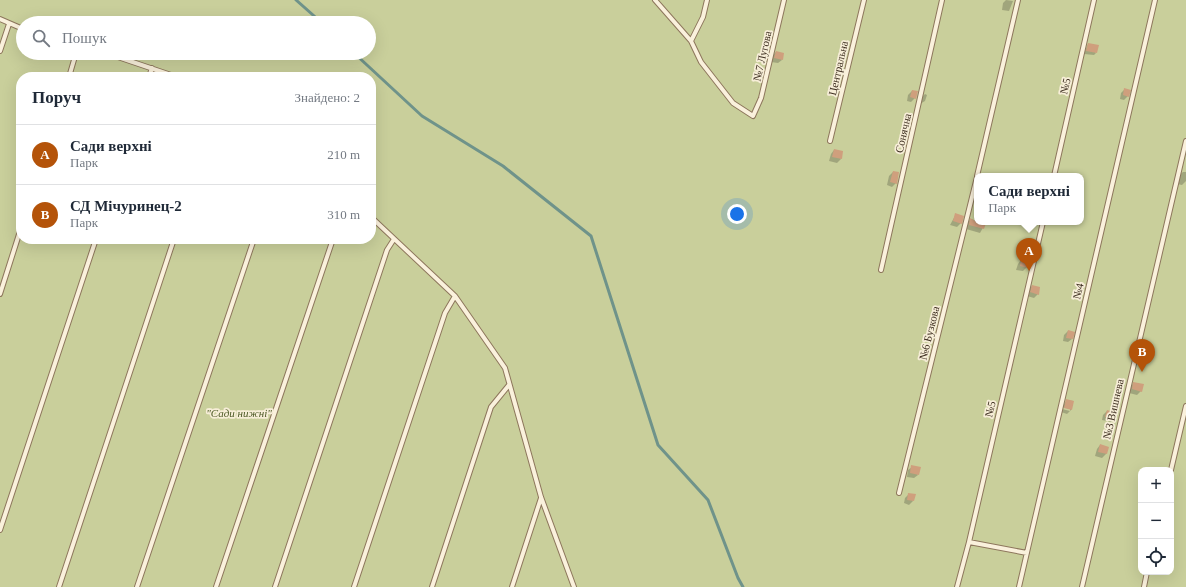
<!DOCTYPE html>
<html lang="uk">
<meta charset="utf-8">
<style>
:root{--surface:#fff;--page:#f2f2f3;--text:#1f2937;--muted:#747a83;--line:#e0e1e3;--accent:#b45309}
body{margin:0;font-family:Georgia,serif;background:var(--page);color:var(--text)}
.controls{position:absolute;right:12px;bottom:12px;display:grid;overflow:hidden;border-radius:8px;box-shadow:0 4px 16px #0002}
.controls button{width:36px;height:36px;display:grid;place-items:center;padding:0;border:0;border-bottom:1px solid var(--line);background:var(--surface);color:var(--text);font:20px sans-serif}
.you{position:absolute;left:737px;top:214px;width:14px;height:14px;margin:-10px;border:3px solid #fff;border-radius:50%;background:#1a73e8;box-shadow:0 0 0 6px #1a73e833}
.badge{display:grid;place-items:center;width:26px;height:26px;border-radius:50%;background:var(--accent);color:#fff;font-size:13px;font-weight:700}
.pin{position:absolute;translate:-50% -33px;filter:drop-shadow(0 1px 2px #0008)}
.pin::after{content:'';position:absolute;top:21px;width:14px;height:12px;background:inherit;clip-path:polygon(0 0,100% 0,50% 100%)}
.popup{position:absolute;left:974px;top:173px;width:110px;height:52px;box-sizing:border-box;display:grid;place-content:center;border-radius:8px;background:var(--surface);filter:drop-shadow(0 1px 3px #0005);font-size:13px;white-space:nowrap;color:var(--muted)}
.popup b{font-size:15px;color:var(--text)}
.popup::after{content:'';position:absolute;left:50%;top:100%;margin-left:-8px;border:8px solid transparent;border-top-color:var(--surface)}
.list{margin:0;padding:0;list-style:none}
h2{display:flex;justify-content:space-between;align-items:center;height:52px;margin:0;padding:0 16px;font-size:17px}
h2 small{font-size:13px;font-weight:400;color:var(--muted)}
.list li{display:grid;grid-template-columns:26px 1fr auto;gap:12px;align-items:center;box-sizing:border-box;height:60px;padding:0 16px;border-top:1px solid var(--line)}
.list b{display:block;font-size:15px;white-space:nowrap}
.list p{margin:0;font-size:13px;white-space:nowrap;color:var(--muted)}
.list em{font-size:13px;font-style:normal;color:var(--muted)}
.icon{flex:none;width:22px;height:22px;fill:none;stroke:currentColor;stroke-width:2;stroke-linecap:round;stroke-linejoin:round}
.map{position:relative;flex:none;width:1186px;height:587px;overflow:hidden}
.search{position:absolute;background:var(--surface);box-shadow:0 4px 16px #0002;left:16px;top:16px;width:360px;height:44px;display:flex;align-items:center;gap:10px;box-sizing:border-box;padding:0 14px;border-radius:22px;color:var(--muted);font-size:15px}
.panel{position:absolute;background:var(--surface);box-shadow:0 4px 16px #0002;left:16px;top:72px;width:360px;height:172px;border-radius:16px}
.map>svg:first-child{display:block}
</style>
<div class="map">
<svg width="1186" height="587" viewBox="0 0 1186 587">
<rect width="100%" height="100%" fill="#f0e4c8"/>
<path fill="#c9cf9b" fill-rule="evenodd" d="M0,0h1186v587h-1186zM23,23h346v30h-346zM21,77h350v162h-350zM977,176h104v46h-104zM1141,470h30v102h-30z"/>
<path fill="#0003" d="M1006,0l7,1 -4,10 -7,-1 1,-7z
M1088,44l8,9 -2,2 -10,-1z
M776,52l6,8 -4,3 -7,-1 1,-6z
M1125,89l3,7 -4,4 -4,-1 1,-6z
M912,91l3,7 -4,4 -4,-1 1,-6z
M925,94l2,1 -2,6 -5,3 1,-6z
M834,150l7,9 -4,4 -8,-2 2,-7z
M893,172l3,11 -4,4 -5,-2 2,-9z
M1183,172h3v9l-4,4 -5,-1 2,-9z
M977,192v11l-4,-1z
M956,214l5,9 -4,4 -7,-2z
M971,219l14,5 -5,9 -14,-4 1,-6z
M1021,260l6,7 -4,4 -7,-1 2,-6z
M1032,286l6,8 -4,4 -7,-2 2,-6z
M1068,331l4,8 -4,3 -5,-1 1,-6z
M1134,383l7,8 -4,4 -8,-2 1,-6z
M1067,400l6,1 -2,9 -4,4 -6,-2 1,-3 8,2v-2l-8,-2z
M1107,411l8,7 -4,4 -9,-2 1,-5z
M1100,445l8,3 -2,6 -4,4 -7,-2 2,-7z
M912,467l6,8 -4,3 -7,-1 1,-7z
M909,494l4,7 -4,4 -5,-2 1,-5z"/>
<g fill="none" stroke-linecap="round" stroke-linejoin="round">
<path stroke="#6f938a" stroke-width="3" d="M296,0l26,23
M354,53l68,63 81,50 88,70 67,209 50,55 30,78 5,9"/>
</g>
<path fill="#cf9f7d" d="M1088,43l11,2 -2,8 -11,-2z
M776,51l8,2 -1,7 -9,-2z
M1124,88l7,2 -2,7 -6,-2z
M912,90l6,1 -2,8 -6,-2z
M834,149l9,2 -1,8 -10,-2z
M893,171l6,1 -2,12 -7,-2z
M955,213l9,3 -2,8 -9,-3z
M970,218l7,4 9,1 -2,6 -15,-4z
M1021,259l9,2 -2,7 -8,-2z
M1032,285l8,2 -1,8 -9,-3z
M1068,330l7,2 -2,7 -7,-1z
M1133,382l11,2 -2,8 -10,-3z
M1066,399l8,2 -2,9 -8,-2z
M1107,410l10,3 -2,6 -10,-2z
M1100,444l9,3 -2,7 -9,-2z
M911,465l10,2 -2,8 -9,-2z
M908,493l8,1 -2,7 -7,-1z"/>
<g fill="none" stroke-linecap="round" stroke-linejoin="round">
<g stroke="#8d765c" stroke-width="6">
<path id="lane" d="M655,0l36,41 10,21 32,41 20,13 8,-18 23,-98
M0,19l23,10
M691,41l12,-24 4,-17
M0,51l9,-27
M106,53l71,24
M69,77l7,-24
M149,77l3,-9
M830,141l34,-141
M977,176l41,-176
M1054,176l40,-176
M371,217l84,79 50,72 36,129 33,90
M881,270l61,-270
M0,294l21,-66
M1171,470l15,-64
M899,493l78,-316
M0,530l96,-291
M1027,553l-58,-11 74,-320
M59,587l115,-348
M137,587l117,-348
M216,587l117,-348
M275,587l112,-337 7,-11
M354,587l91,-274 10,-17
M432,587l59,-180 18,-22
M512,587l29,-89
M957,587l12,-45
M1019,587l136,-587
M1082,587l104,-446
M1144,587l3,-15"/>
</g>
<use href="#lane" stroke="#faf1dc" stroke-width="4"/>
</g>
<g text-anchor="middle" stroke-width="3.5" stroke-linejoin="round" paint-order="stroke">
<g font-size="11" fill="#3d2e20" stroke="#f7eed8">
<text transform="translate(762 56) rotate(-77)" y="4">№7 Лугова</text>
<text transform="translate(838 68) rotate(-77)" y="4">Центральна</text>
<text transform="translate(1065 86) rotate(-77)" y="4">№5</text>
<text transform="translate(903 133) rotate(-77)" y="4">Сонячна</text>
<text transform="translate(1078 291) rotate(-77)" y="4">№4</text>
<text transform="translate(929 333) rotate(-76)" y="4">№6 Бузкова</text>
<text transform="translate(990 409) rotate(-77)" y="4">№5</text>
<text transform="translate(1113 409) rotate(-77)" y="4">№3 Вишнева</text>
</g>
<g font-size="11" font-style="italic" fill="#4d5a26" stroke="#f7eed8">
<text x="239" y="417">"Сади нижні"</text>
</g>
</g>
</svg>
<div class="controls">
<button>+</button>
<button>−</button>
<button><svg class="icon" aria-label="locate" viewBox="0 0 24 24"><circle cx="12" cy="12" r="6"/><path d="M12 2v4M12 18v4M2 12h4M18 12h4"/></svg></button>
</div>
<div class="you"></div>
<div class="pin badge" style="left:1029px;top:271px">A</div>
<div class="popup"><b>Сади верхні</b>Парк</div>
<div class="pin badge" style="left:1142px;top:372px">B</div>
<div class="search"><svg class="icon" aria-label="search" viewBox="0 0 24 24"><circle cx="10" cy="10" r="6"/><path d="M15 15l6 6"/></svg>Пошук</div>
<section class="panel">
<h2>Поруч<small>Знайдено: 2</small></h2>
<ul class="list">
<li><span class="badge">A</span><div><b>Сади верхні</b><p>Парк</p></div><em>210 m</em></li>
<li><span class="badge">B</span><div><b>СД Мічуринец-2</b><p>Парк</p></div><em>310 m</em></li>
</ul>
</section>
</div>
